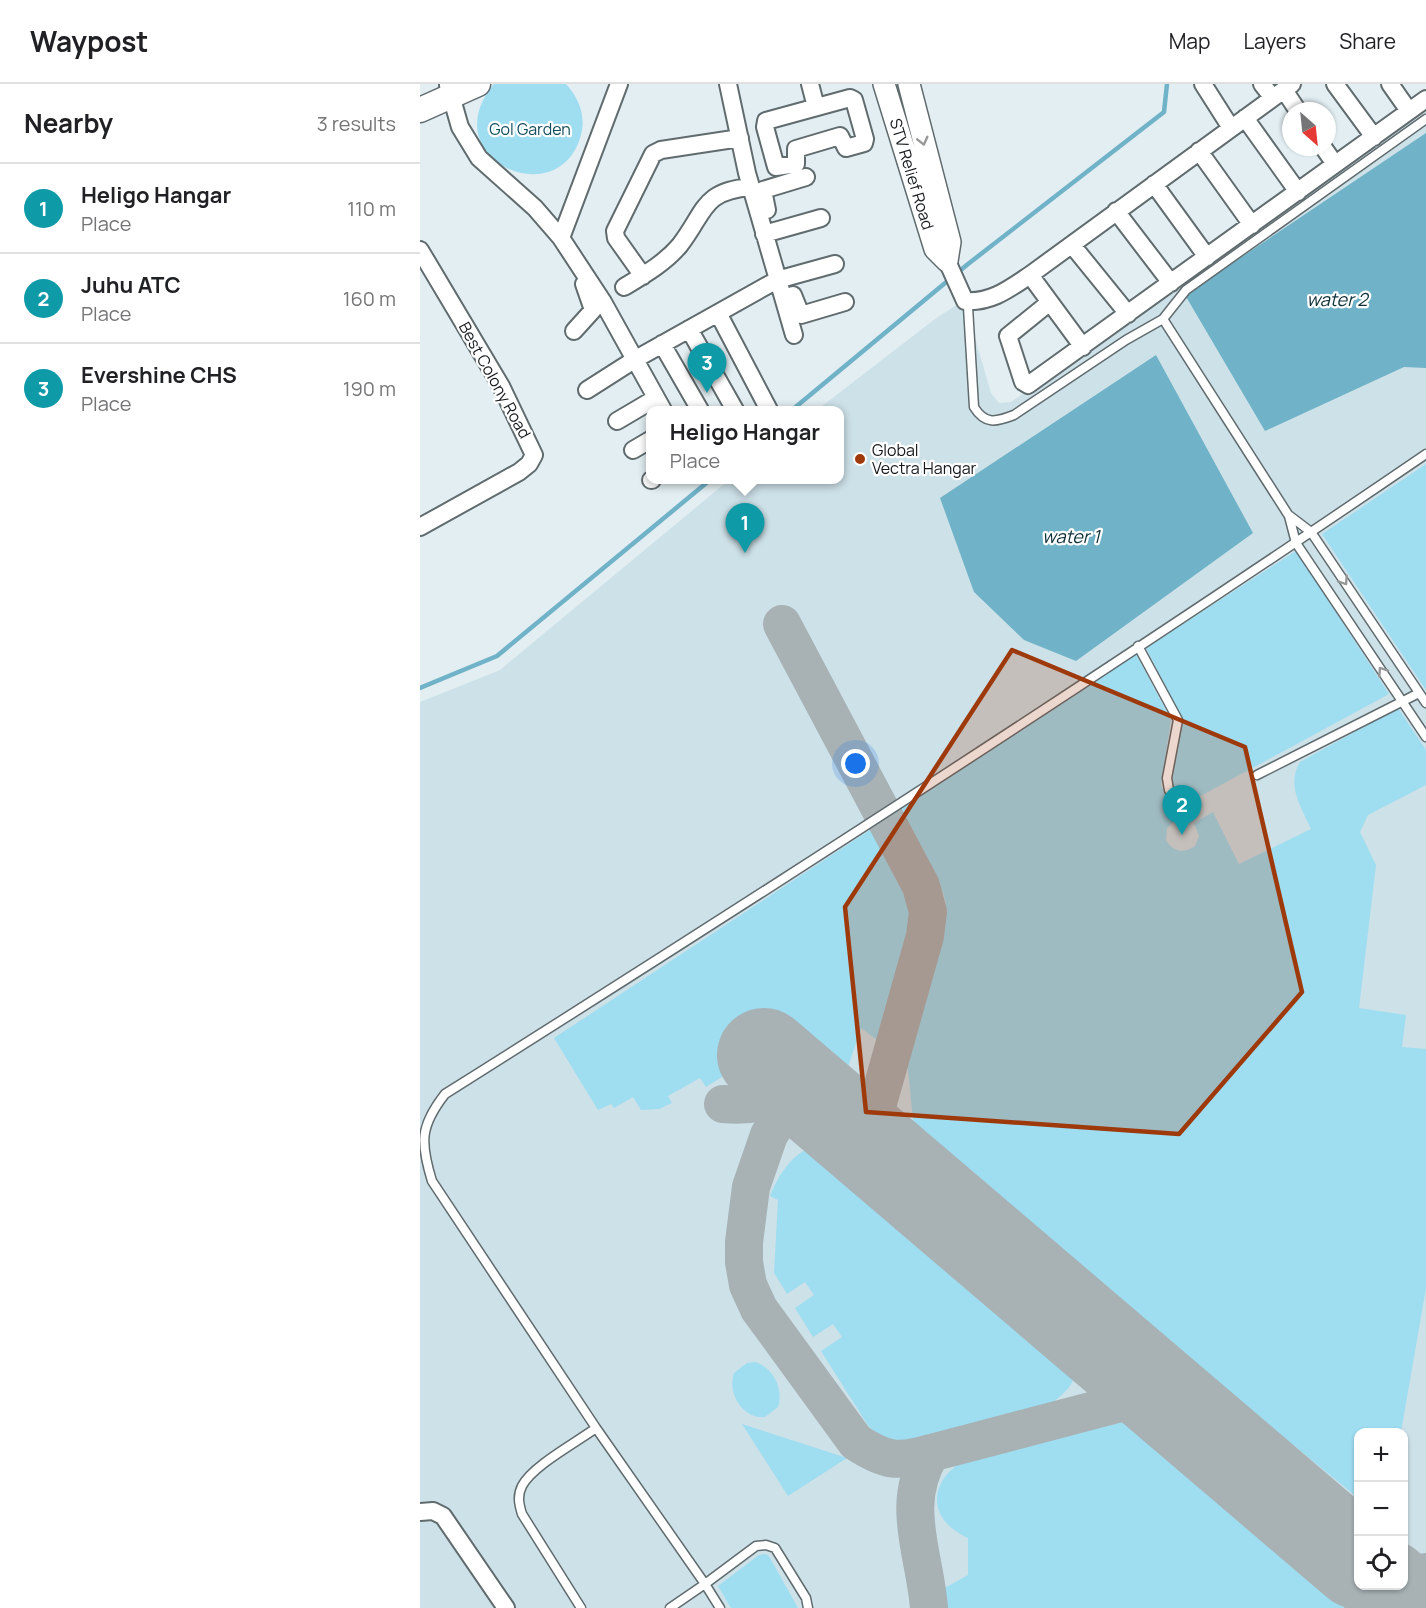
<!DOCTYPE html>
<meta charset="utf-8">
<style>
:root{--surface:#fff;--page:#f6f6f6;--text:#202124;--muted:#757577;--line:#e0e0e0;--accent:#2563eb}
body{margin:0;font-family:Manrope,sans-serif;background:var(--page);color:var(--text)}
.controls{position:absolute;right:18px;bottom:18px;display:grid;overflow:hidden;border-radius:12px;box-shadow:0 2px 4px #0004}
.controls button{width:54px;height:54px;display:grid;place-items:center;padding:0;border:0;border-bottom:2px solid var(--line);background:var(--surface);color:var(--text);font:30px sans-serif}
.compass{position:absolute;left:862px;top:18px;width:54px;height:54px;border-radius:50%;background:var(--surface);box-shadow:0 2px 4px #0004;rotate:153deg}
.you{position:absolute;left:436px;top:680px;width:21px;height:21px;margin:-15px;border:4px solid #fff;border-radius:50%;background:#1a73e8;box-shadow:0 0 0 9px #1a73e833}
.badge{display:grid;place-items:center;width:39px;height:39px;border-radius:50%;background:var(--accent);color:#fff;font-size:20px;font-weight:700}
.pin{position:absolute;translate:-50% -50px;filter:drop-shadow(0 2px 3px #0008)}
.pin::after{content:'';position:absolute;top:32px;width:21px;height:18px;background:inherit;clip-path:polygon(0 0,100% 0,50% 100%)}
.popup{position:absolute;left:226px;top:322px;width:198px;height:78px;box-sizing:border-box;display:grid;place-content:center;border-radius:12px;background:var(--surface);filter:drop-shadow(0 2px 4px #0005);font-size:20px;white-space:nowrap;color:var(--muted)}
.popup b{font-size:22px;color:var(--text)}
.popup::after{content:'';position:absolute;left:50%;top:100%;margin-left:-12px;border:12px solid transparent;border-top-color:var(--surface)}
.list{margin:0;padding:0;list-style:none}
h2{display:flex;justify-content:space-between;align-items:center;height:78px;margin:0;padding:0 24px;font-size:26px}
h2 small{font-size:20px;font-weight:400;color:var(--muted)}
.list li{display:grid;grid-template-columns:39px 1fr auto;gap:18px;align-items:center;box-sizing:border-box;height:90px;padding:0 24px;border-top:2px solid var(--line)}
.list b{display:block;font-size:22px;white-space:nowrap}
.list p{margin:0;font-size:20px;white-space:nowrap;color:var(--muted)}
.list em{font-size:20px;font-style:normal;color:var(--muted)}
.icon{flex:none;width:33px;height:33px;fill:none;stroke:currentColor;stroke-width:2;stroke-linecap:round;stroke-linejoin:round}
.map{position:relative;flex:none;width:1006px;height:1524px;overflow:hidden}
header{display:flex;align-items:center;gap:36px;box-sizing:border-box;height:84px;padding:0 30px;background:var(--surface);border-bottom:2px solid var(--line)}
header strong{font-size:28px}
nav{display:flex;gap:33px;margin-inline-start:auto;font-size:21px}
main{display:flex}
aside{flex:1;background:var(--surface)}
.map>svg:first-child{display:block}
</style>
<header>
<strong>Waypost</strong>
<nav><a>Map</a><a>Layers</a><a>Share</a></nav>
</header>
<main>
<aside>
<h2>Nearby<small>3 results</small></h2>
<ul class="list">
<li><span class="badge" style="background:#0f9aa8">1</span><div><b>Heligo Hangar</b><p>Place</p></div><em>110 m</em></li>
<li><span class="badge" style="background:#0f9aa8">2</span><div><b>Juhu ATC</b><p>Place</p></div><em>160 m</em></li>
<li><span class="badge" style="background:#0f9aa8">3</span><div><b>Evershine CHS</b><p>Place</p></div><em>190 m</em></li>
</ul>
</aside>
<div class="map">
<svg width="1006" height="1524" viewBox="0 0 1006 1524">
<rect width="100%" height="100%" fill="#e2eef2"/>
<path fill="#cde1e8" fill-rule="evenodd" d="M1006,25v1499h-1006v-906l80,-32 229,-190h110v-70h-22l118,-91 29,-19 27,93 8,10 12,-1zM938,1348h46v154h-46z"/>
<path fill="#9fddf1" d="M74,0h72c13,14 20,32 15,51 -22,81 -149,23 -87,-51z
M1006,380v226l-104,-156z
M876,467l93,143 -207,112 -10,-23 10,-65 -36,-70z
M716,570l35,66 -10,65 15,34 -9,9 -1,12c7,12 18,14 29,6l4,-10 -5,-13 19,-11 26,52 72,-35c-10,-22 -25,-44 -11,-67l98,-54 28,42v35l-58,30 -8,17 16,33 -17,143 47,7 -4,32 24,2v239l-25,144h-43v66l-419,-343 -20,-21 -6,-14 -6,-61 37,-134 2,-21 -3,-11 -45,-82z
M462,738l37,79 1,32 -35,113 -24,-18 -17,51 -67,-58 -38,45 -33,21 -6,-9 -32,18 4,7 -13,6 -18,1 -8,-13 -19,11 -3,-4 -13,6 -44,-72z
M398,1061l6,2 142,128v12l16,15 18,-1 68,56c16,23 -2,34 -19,49l-146,38h-11l-23,-17 -48,-76 21,-14 -9,-13 -20,13 -18,-29 19,-13 -9,-13 -18,12 -13,-21 4,-73 -8,-4c8,-21 24,-46 48,-51z
M335,1278c18,5 29,27 23,45l-13,10c-22,2 -38,-23 -31,-44l13,-10z
M703,1338l18,4 31,16 197,166h-426v-19l25,-14v-37c-38,-17 -42,-52 -7,-76z
M322,1340l105,34 -59,38z
M345,1470l4,2 29,52h-67l-13,-22 41,-31z"/>
<path fill="#70b2c7" d="M1006,49v235l-22,-1 -139,64 -80,-136z
M736,271l97,178 -177,128 -52,-21 -50,-48 -34,-94z"/>
<g fill="none" stroke-linecap="round" stroke-linejoin="round">
<path stroke="#70b2c7" stroke-width="4.5" d="M372,326l176,-146 196,-152 3,-28
M0,604l77,-32 213,-176"/>
<path stroke="#a8b2b5" stroke-width="38" d="M362,540l139,262 7,26 -3,24 -58,206
M381,1001l-32,50 -18,52 -7,55v20l4,23 11,24 97,133c29,19 42,21 75,11
M303,1020c31,3 51,-3 78,-19
M688,1264l5,26 -4,31
M984,1493l22,-5
M509,1524c-4,-54 -30,-104 2,-155l209,-55 17,1 18,6"/>
<path stroke="#a8b2b5" stroke-width="94" d="M344,971l594,507
M966,1502l27,22"/>
<g stroke="#606b6e" stroke-width="11">
<path id="service" d="M545,217l3,6 6,100c11,18 22,15 40,8l112,-75 37,-21 126,197 7,27 130,194
M743,235l23,-29 240,-171
M870,432l21,16 115,171
M718,562l40,74 -11,58 2,12 12,23
M837,691l162,-82
M161,1524l-59,-94c-3,-10 -5,-18 0,-28 10,-20 55,-44 74,-58
M250,1524l35,-24 -109,-156 -164,-247c-12,-39 -12,-55 13,-87 330,-208 659,-420 981,-640
M300,1524l-15,-24 51,-38 10,-1 9,3 31,50 2,10"/>
</g>
<g stroke="#606b6e" stroke-width="20">
<path id="minor" d="M199,0l-58,154 42,64 60,108
M308,0l19,89 47,162
M390,0l6,23
M783,0l28,44
M842,0l11,14
M915,0l39,53
M970,0l19,27
M28,1l12,42 19,31 56,50 26,30
M864,6l14,21
M430,14l4,2 11,39 -1,4 -18,5 -6,-12 -44,13v15l-20,3 -11,-40 1,-6z
M825,34l53,74
M903,63l12,17
M779,67l53,74
M734,100l53,73
M347,126l-4,-20 43,-13
M696,127l55,72
M344,150l57,-16
M652,161l56,69
M0,166l81,136 33,69 -5,9 -10,8 -99,55
M527,177l18,40c26,2 44,-12 65,-26l262,-191
M610,191l53,72
M223,192l-27,-38 -1,-7 38,-77 8,-4 79,-12
M204,203c20,-12 41,-24 56,-42 26,-34 22,-54 71,-58
M373,211l8,20 44,-13
M630,218l-42,34 15,46 5,3 398,-286
M298,229l51,97
M269,245l46,81
M154,247l19,-21 -9,-26
M242,260l38,66
M167,306l47,-30 143,-80 58,-16
M197,337l39,-23
M213,366l17,-10
M231,396h1
M0,1428l13,-1 10,5 63,92"/>
</g>
<g stroke="#606b6e" stroke-width="24">
<path id="tertiary" d="M464,0l51,165 12,12
M489,0l41,158 -3,19"/>
</g>
<g stroke="#606b6e" stroke-width="27">
<path id="secondary" d="M0,26l58,-26"/>
</g>
<use href="#service" stroke="#fff" stroke-width="8"/>
<use href="#minor" stroke="#fff" stroke-width="16"/>
<use href="#tertiary" stroke="#fff" stroke-width="21"/>
<use href="#secondary" stroke="#fff" stroke-width="24"/>
</g>
<defs><path id="oneway-chevron" d="M-2-3.5L2.5 0L-2 3.5" fill="none" stroke-width="1.6" stroke-linecap="round" stroke-linejoin="round" transform="scale(1.5)"/></defs>
<g stroke="#969898">
<use href="#oneway-chevron" transform="translate(503 57) rotate(76)"/>
<use href="#oneway-chevron" transform="translate(924 497) rotate(56)"/>
<use href="#oneway-chevron" transform="translate(962 587) rotate(-124)"/>
</g>
<path fill="#9e390c" fill-opacity="0.2" stroke="#9e390c" stroke-width="4.5" stroke-linejoin="round" d="M592,566l233,97 57,245 -123,142 -313,-22 -21,-205z"/>
<circle fill="#9e390c" stroke="#fff" stroke-width="2" cx="440" cy="375" r="6"/>
<g text-anchor="middle" stroke-width="4.5" stroke-linejoin="round" paint-order="stroke">
<g font-size="16" fill="#144d5d" stroke="#fff">
<text x="110" y="51">Gol Garden</text>
</g>
<g font-size="16" fill="#15191b" stroke="#fff">
<text transform="translate(492 90) rotate(73)" y="6">STV Relief Road</text>
<text transform="translate(75 296) rotate(61)" y="6">Best Colony Road</text>
</g>
<g font-size="16" fill="#15191b" stroke="#fff" text-anchor="start">
<text x="452" y="372">Global<tspan x="452" dy="18">Vectra Hangar</tspan></text>
</g>
<g font-size="18" font-style="italic" fill="#10313a" stroke="#fff">
<text x="917" y="222">water 2</text>
<text x="651" y="459">water 1</text>
</g>
</g>
</svg>
<div class="controls">
<button>+</button>
<button>−</button>
<button><svg class="icon" aria-label="locate" viewBox="0 0 24 24"><circle cx="12" cy="12" r="6"/><path d="M12 2v4M12 18v4M2 12h4M18 12h4"/></svg></button>
</div>
<svg class="compass" viewBox="-18 -18 36 36"><path d="M0-13l5 13h-10z" fill="#e53935"/><path d="M0 13l5-13h-10z" fill="#757577"/></svg>
<div class="you"></div>
<div class="pin badge" style="left:325px;top:469px;background:#0f9aa8">1</div>
<div class="popup"><b>Heligo Hangar</b>Place</div>
<div class="pin badge" style="left:762px;top:751px;background:#0f9aa8">2</div>
<div class="pin badge" style="left:287px;top:309px;background:#0f9aa8">3</div>
</div>
</main>
